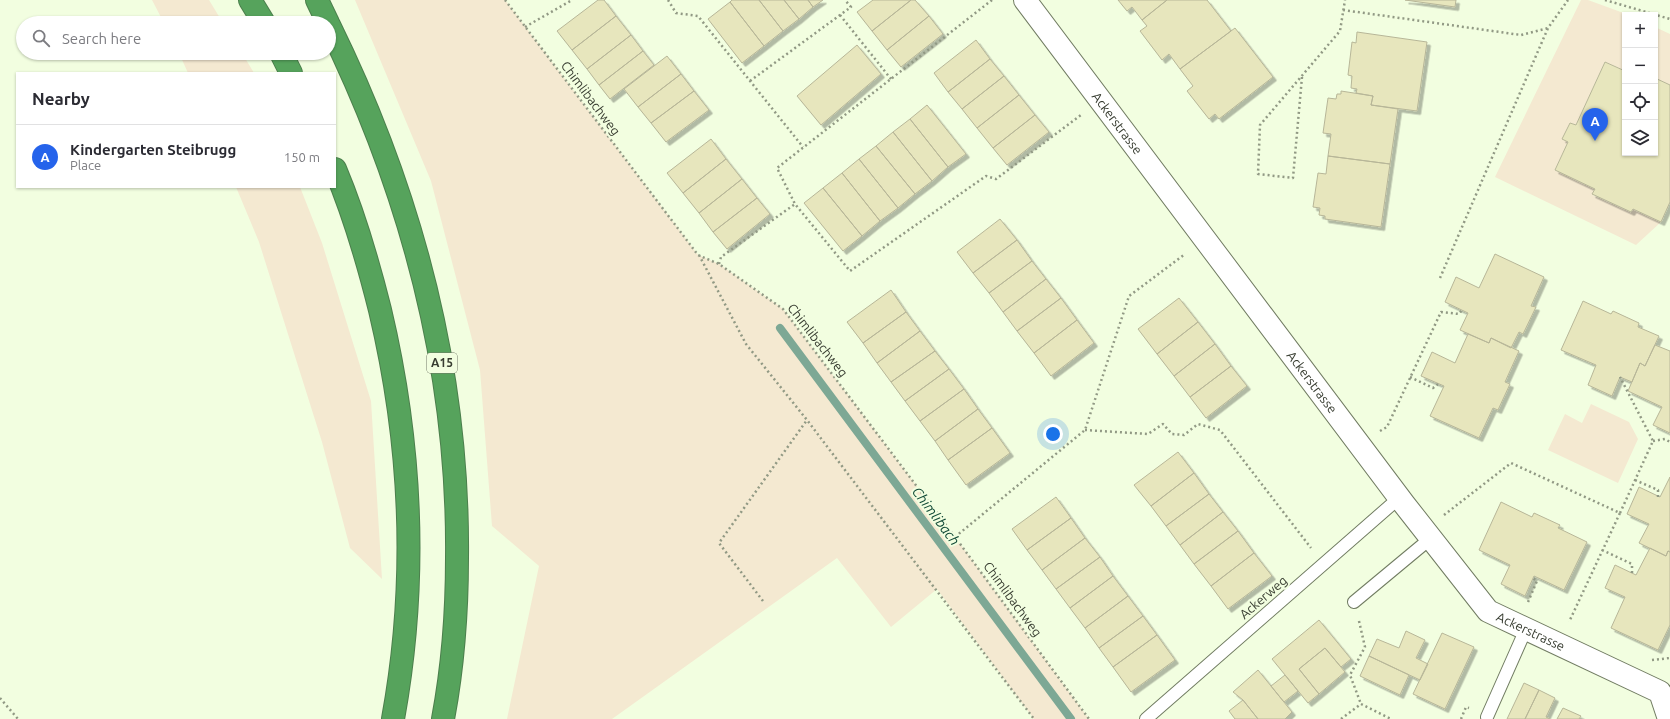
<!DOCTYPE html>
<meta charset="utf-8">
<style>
:root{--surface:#fff;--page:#f7f7f7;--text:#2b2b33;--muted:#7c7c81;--line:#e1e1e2;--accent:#2563eb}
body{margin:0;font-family:Ubuntu,sans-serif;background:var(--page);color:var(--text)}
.controls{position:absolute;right:12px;top:12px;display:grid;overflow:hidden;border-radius:0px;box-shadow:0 1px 3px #0004}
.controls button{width:36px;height:36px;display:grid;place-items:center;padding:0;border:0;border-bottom:1px solid var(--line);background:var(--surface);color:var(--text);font:20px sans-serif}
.you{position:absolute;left:1053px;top:434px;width:14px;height:14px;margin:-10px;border:3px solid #fff;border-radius:50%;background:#1a73e8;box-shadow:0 0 0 6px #1a73e833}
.badge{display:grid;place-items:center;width:26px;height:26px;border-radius:50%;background:var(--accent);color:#fff;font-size:13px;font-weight:700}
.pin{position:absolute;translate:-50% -33px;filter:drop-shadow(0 1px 2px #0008)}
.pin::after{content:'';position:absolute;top:21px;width:14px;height:12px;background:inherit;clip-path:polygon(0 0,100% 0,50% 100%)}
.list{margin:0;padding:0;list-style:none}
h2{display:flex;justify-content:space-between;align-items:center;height:52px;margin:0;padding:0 16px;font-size:17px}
h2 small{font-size:13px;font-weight:400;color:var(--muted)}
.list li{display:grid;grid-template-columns:26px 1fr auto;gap:12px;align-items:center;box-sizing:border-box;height:64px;padding:0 16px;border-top:1px solid var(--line)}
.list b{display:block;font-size:15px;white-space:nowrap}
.list p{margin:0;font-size:13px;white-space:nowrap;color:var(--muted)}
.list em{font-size:13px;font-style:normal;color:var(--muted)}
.icon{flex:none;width:22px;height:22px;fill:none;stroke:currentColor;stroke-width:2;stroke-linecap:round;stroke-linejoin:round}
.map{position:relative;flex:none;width:1670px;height:719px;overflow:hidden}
.search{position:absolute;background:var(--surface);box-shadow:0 1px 3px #0004;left:16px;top:16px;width:320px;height:44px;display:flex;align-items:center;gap:10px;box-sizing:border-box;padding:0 14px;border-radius:22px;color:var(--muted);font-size:15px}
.panel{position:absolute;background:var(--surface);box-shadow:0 1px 3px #0004;left:16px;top:72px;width:320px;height:116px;border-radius:0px}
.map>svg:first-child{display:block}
</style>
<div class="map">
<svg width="1670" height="719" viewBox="0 0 1670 719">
<defs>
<filter id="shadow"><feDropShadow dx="3.5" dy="3.5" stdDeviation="0" flood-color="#0004"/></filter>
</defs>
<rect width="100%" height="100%" fill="#f2fee0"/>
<path fill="#f4e9d1" d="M152,0h57l14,23h-59z
M355,0h150l193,255 21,9 64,45 172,228 134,182h-55l-97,-130 -46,38 -54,-69 -225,161h-105l32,-153 -47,-40 -12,-156 -49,-189z
M1581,0h7l41,15h-4v56l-20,-9 -29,63 -6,-2 -7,16 5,3 -13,28 40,19 -2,6 38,17 2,-3 28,13 -25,23 -141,-68z
M1655,27l15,7v51l-15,-7z
M179,53h63l12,20h-66z
M236,187h64l22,56 49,158 11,178 -32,-31 -28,-106 -63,-200z
M1591,404l38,18 9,17 -20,44 -70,-33 17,-36 17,9z"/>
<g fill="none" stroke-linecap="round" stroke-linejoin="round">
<path stroke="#7da895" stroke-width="8" d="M780,328l291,391"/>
</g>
<path fill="#e7e6bd" stroke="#b7b698" filter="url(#shadow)" d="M598,0h6l12,16 -44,34 -15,-19z
M732,0h27l24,31 -19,15 -34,-44z
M759,0h25l15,19 -16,12z
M784,0h24l5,7 -14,12z
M808,0h15l-10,7z
M911,0h4l14,16 -42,34 -15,-19z
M911,0l-39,31 -15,-19 16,-12z
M1118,0h49l-25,20 -10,-13 -5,4z
M1167,0h40l24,31 -51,38 -11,-15 -7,6 -22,-29 7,-5 -5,-6z
M1405,0h51l-1,7z
M730,2l34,44 -22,17 -34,-44z
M616,16l15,19 -44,34 -15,-19z
M929,16l14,18 -42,33 -14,-17z
M1235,28l38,49 -54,42 -4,-5 -6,5 -22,-28 6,-5 -13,-17z
M1357,32l70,10 -10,69 -46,-6 2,-9 -17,-3 1,-4 -6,-1 1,-12 -4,-1 4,-33 4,1z
M631,35l12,16 -44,34 -12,-16z
M976,40l14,19 -42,33 -14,-19z
M857,45l24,29 -60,51 -24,-29z
M643,51l11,14 -44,34 -11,-14z
M667,56l14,18 -43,33 -14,-18z
M990,59l14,17 -42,33 -14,-17z
M1605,62l20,9v82h30v-75l15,7v117l-9,20 -28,-13 -2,3 -39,-18 3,-5 -40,-19 13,-28 -6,-3 8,-16 6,2z
M681,74l13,17 -43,32 -13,-16z
M1004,76l15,19 -42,33 -15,-19z
M694,91l15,19 -43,32 -15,-19z
M1341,91l32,5 -2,9 27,4 -8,55 -62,-8 3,-22 -8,-1 5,-35 8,1 1,-5h4z
M1019,95l16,20 -42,33 -16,-20z
M927,105l39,49 -18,13 -38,-48z
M1035,115l14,17 -42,33 -14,-17z
M910,119l38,48 -16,14 -39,-49z
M893,132l39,49 -17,13 -39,-48z
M711,139l15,20 -43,34 -16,-20z
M876,146l39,48 -17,14 -39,-49z
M1328,156l62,8 -9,63 -56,-8v-3l-6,-1 1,-7 -7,-1 5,-34 8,1z
M726,159l16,20 -43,34 -16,-20z
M859,159l39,49 -18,13 -38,-48z
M842,173l38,48 -18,15 -39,-48z
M742,179l15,19 -44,34 -14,-19z
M823,188l39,48 -19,15 -39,-48z
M757,198l13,16 -43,35 -14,-17z
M1000,219l17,21 -44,33 -16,-21z
M1017,240l15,21 -43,32 -16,-20z
M1495,254l49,23 -13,29 5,1 -13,27 -4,-2 -8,16 -20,-10 -2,5 -29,-13 8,-17 -23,-11 11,-25 23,11z
M1032,261l14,18 -43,33 -14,-19z
M1046,279l15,19 -44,33 -14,-19z
M891,290l15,22 -43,31 -16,-21z
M1061,298l16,22 -43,33 -17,-22z
M1179,298l19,24 -41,32 -19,-25z
M1583,301l28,13 2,-3 26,12 -1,4 21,9 -14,30 -5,-3 -8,19 -12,-5 -8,19 -24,-11 8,-20 -35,-15z
M906,312l14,19 -43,32 -14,-20z
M1077,320l17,23 -43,33 -17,-23z
M1198,322l17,22 -41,32 -17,-22z
M920,331l15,20 -44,31 -14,-19z
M1468,334l21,9 2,-5 28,13 -14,31 5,2 -12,26 -5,-2 -14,30 -49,-22 14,-30 -23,-10 11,-24 23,11z
M1215,344l16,22 -41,31 -16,-21z
M1655,345l15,6v82l-17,-8 9,-18 -34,-16 12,-28 5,3z
M935,351l14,18 -44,32 -14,-19z
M1231,366l16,20 -41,32 -16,-21z
M949,369l15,20 -44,32 -15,-20z
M964,389l14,20 -43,32 -15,-20z
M978,409l14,19 -44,32 -13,-19z
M992,428l18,25 -44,32 -18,-25z
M1178,452l16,21 -43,33 -17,-21z
M1194,473l15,21 -43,32 -15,-20z
M1670,477v75l-2,-1 -2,5 -27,-13 10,-19 -22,-10 12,-27 21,10z
M1209,494l14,18 -43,33 -14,-19z
M1056,497l15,21 -44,32 -15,-21z
M1501,502l31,15 2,-4 26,12 -2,3 29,14 -23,48 -30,-14 -9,20 -24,-12 9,-19 -31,-15z
M1223,512l15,19 -44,33 -14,-19z
M1071,518l14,20 -43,32 -15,-20z
M1238,531l16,22 -43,33 -17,-22z
M1085,538l15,19 -44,32 -14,-19z
M1650,548l16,8 2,-5 2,1v73l-12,25 -47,-22 14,-31 -20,-9 10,-23 21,10z
M1254,553l18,23 -44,33 -17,-23z
M1100,557l13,19 -43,32 -14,-19z
M1113,576l15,20 -43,32 -15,-20z
M1128,596l15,20 -44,32 -14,-20z
M1143,616l14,19 -44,32 -14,-19z
M1319,620l32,39 -10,8 -16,-19 -26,21 20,25 -11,9 -36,-44z
M1406,631l19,9 -9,18 12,6 -8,16 -51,-24 8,-17 22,9z
M1442,633l32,14 -29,62 -32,-15z
M1157,635l18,25 -44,32 -18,-25z
M1325,648l20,24 -26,22 -20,-25z
M1369,656l40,19 -9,20 -40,-19z
M1258,670l34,42 -7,7h-27l-15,-19 -10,-8z
M1285,675l13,16 -14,11 -13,-16z
M1524,683l15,7 -14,29h-18z
M1539,690l16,8 -9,19 4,2h-25z
M1243,700l15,19h-23l-6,-8z
M1563,708l18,8 -2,3h-22z"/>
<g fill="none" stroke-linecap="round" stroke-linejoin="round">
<g stroke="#717c62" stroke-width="14">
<path id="lane" d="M1354,602l77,-64
M1487,717l39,-88
M1146,719l253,-221"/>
</g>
<g stroke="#717c62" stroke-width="24">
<g id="street">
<path id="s1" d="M1025,0l379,504 84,107 172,81 9,27"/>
</g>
</g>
<g stroke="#4c7f4d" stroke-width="24">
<path id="highway" d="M250,0l14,23
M317,0l11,23
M329,25c83,169 130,345 128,533 0,54 -4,108 -14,161
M281,53l10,20
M335,169c19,45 33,93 45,141 32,135 38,272 13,409"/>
</g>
<path stroke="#919984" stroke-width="2.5" stroke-dasharray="2 3" stroke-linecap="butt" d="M505,0l193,255 21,9 64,45 172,228 134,182
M668,0l8,13 22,3 105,131
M992,0l-215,168 18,36 55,67 136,-95 10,3 85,-64
M1605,0l65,19
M1343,10l178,25 27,-7
M840,15l51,64
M525,27l47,-27
M1302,77l-9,101 -35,-4 2,-49 80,-94 5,-31
M750,81l101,-74 -6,-7
M699,255l47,89 61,76 227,299
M719,264l2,-7 74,-53
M1440,278l108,-250 20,-28
M1410,377l23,11 5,-4
M1085,430l63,4 15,-10 9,10 12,1 14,-11 22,6 91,118
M1380,431l7,-4 54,-115 18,2 3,-4
M1653,441l12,-2 5,3
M1635,480l23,10v7
M1620,513l33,-72 -33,-64
M1444,515l67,-52 109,50 -51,109
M955,537l130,-107 44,-134 56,-42
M1602,550l30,14v9
M763,601l-44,-58 88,-123
M1528,602l9,-21 -4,-3
M1359,621l6,26 -15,28 11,29
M1652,660l18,-2
M0,698l18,21
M1341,719l20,-15 30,15
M1461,719l5,-12 3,1"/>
<use href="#lane" stroke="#fff" stroke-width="12"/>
<use href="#street" stroke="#fff" stroke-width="22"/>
<use href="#highway" stroke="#56a35c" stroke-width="22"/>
</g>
<g text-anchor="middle" stroke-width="4" stroke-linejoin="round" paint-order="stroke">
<rect fill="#f2fee0" stroke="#707766" stroke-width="1" x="427" y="353" width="30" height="20" rx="3"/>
<g font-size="12" font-weight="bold" fill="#383d31">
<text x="442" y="367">A15</text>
</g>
<g font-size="13" fill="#383d31" stroke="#f2fee0">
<text transform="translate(591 98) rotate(53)" y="5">Chimlibachweg</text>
<text dy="5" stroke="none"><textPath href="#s1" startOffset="154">Ackerstrasse</textPath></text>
<text transform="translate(818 340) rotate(52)" y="5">Chimlibachweg</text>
<text dy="5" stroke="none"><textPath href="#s1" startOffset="478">Ackerstrasse</textPath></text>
<text transform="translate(1263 597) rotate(-41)" y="5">Ackerweg</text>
<text transform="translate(1013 599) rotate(54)" y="5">Chimlibachweg</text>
<text dy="5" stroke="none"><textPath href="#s1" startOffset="814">Ackerstrasse</textPath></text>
</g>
<g font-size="14" font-style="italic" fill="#114a36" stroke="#f2fee0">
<text transform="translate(936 516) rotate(53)" y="5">Chimlibach</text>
</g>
</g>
</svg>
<div class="controls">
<button>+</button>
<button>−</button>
<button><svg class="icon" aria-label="locate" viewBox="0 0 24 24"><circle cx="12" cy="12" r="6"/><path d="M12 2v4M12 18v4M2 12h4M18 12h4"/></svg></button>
<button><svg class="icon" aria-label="layers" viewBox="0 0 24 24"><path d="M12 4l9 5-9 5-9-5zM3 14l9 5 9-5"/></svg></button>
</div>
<div class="you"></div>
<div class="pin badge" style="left:1595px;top:141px">A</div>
<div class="search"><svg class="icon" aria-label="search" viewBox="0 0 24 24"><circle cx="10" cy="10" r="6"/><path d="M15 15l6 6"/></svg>Search here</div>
<section class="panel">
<h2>Nearby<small></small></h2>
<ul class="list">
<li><span class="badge">A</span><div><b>Kindergarten Steibrugg</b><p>Place</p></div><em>150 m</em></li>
</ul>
</section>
</div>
